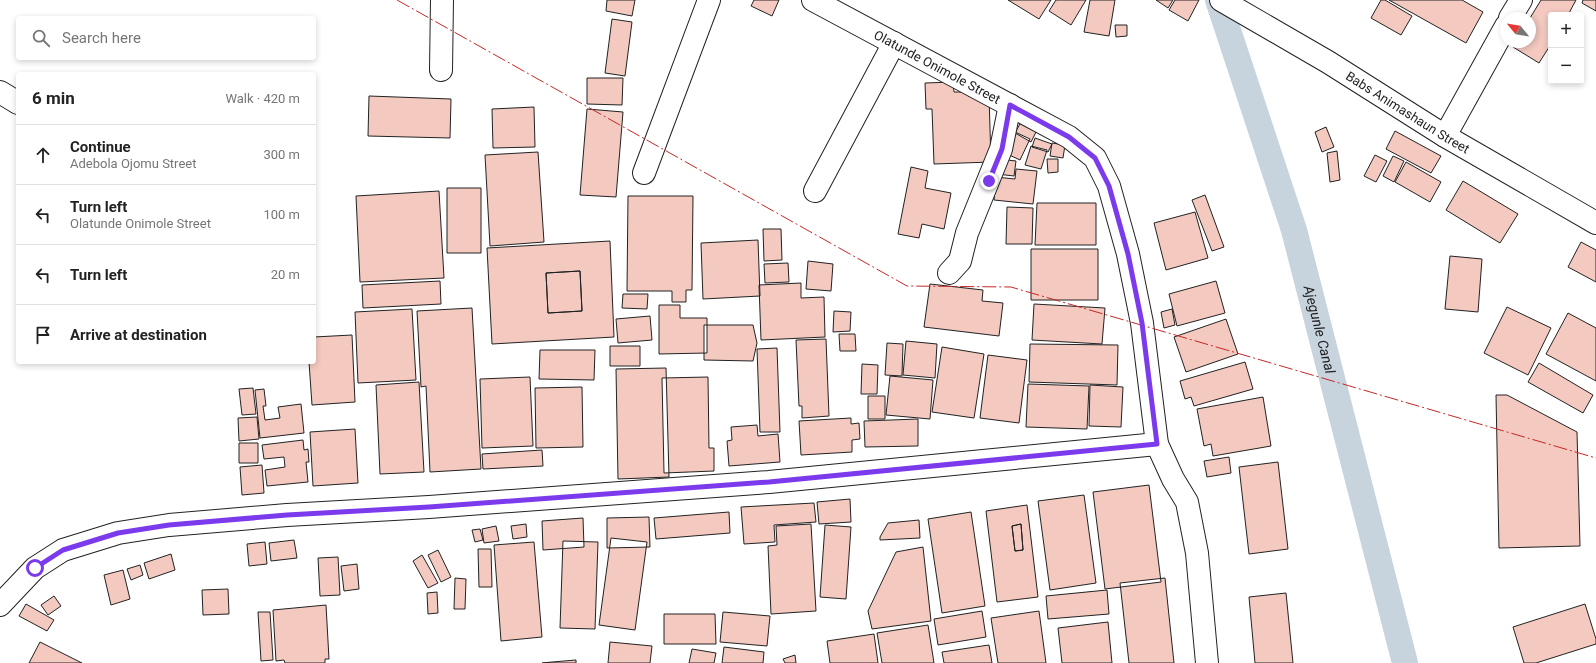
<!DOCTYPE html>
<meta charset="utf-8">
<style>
:root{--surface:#fff;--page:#f6f6f6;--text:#222;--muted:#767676;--line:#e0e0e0}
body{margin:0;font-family:Roboto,sans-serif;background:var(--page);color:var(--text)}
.controls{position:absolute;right:12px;top:12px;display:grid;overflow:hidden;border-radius:4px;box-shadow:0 2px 6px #0003}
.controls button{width:36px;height:36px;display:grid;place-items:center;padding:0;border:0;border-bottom:1px solid var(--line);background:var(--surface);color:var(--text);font:20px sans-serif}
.compass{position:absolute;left:1500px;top:12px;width:36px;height:36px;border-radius:50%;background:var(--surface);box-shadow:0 2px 6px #0003;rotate:300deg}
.stop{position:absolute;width:12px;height:12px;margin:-9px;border:3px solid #7c3aed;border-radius:50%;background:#fff}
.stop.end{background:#7c3aed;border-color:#fff;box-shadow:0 1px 4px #0008}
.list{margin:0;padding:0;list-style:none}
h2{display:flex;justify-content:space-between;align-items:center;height:52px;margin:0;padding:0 16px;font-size:17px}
h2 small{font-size:13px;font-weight:400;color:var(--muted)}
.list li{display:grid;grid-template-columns:26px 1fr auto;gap:12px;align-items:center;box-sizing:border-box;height:60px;padding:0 16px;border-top:1px solid var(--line)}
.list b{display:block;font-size:15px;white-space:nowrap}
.list p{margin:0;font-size:13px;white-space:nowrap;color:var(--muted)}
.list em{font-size:13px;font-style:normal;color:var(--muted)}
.icon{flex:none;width:22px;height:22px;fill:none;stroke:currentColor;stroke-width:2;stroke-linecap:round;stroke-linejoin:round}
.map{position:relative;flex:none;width:1596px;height:663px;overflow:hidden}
.search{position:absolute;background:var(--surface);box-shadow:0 2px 6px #0003;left:16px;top:16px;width:300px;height:44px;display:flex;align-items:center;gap:10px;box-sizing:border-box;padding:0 14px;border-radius:4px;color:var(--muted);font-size:15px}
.panel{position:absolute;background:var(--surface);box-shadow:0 2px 6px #0003;left:16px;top:72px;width:300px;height:292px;border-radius:4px}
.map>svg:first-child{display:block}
</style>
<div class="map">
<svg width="1596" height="663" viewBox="0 0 1596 663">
<rect width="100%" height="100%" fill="#fff"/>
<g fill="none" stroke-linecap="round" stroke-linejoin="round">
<path stroke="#c7d3dd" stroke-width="26" id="s1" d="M1218,0l76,230 111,433"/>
</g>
<path fill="#f3c9c0" stroke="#222" fill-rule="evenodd" d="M607,0h28l-3,16 -26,-5z
M754,0h25l-7,16 -21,-10z
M1008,0h43l-12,19z
M1056,0h30l-15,25 -22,-14z
M1090,0h25l-6,36 -25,-4z
M1156,0h17l-5,8z
M1175,0h24l-11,21 -19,-11z
M1381,0h4l27,16 -11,19 -30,-17z
M1389,0h73l21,12 -17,31z
M1541,0h35l-8,15h-17v29l-12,19 -26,-16 3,-5h14v-24z
M1583,0h13v11l-14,-8z
M612,19l20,3 -7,54 -20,-3z
M1115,25h12v11l-11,1z
M587,78h36l-1,27 -35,-1z
M953,82l1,10h14v4l21,-1 2,67 -57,2 -2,-55h-6l-1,-26z
M369,96l82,3 -1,39 -82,-2z
M534,107l1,40 -42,1 -1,-39z
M587,109l36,3 -7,85 -36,-2z
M1021,122l16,8 -6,12 -16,-9z
M1326,127l8,20 -12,5 -7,-20z
M1395,131l46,25 -10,17 -45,-24z
M1015,132l15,7 -10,21 -15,-7z
M1035,138l17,6 -4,8 -16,-5z
M1052,143l13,2 -2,13 -13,-2z
M1031,146l16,4 -6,19 -16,-4z
M1337,151l3,29 -10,2 -3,-29z
M538,152l6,90 -54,4 -5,-91z
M1375,155l12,6 -11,21 -12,-6z
M1393,156l11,5 -10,21 -11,-6z
M999,159l17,2 -2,15 -17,-2z
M1047,159h11v13l-10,1z
M1406,162l35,20 -11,20 -35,-20z
M911,167l17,4 -3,17 26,5 -7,36 -22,-5 -3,14 -21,-4z
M1016,169l21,2 -4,33 -39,-4 2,-23 19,2z
M1463,181l55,33 -18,29 -54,-33z
M447,188h34v65h-34z
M439,191l5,87 -84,4 -4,-86z
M1205,195l19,52 -12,4 -20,-51z
M628,196h65l-1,94h-6v12h-14v-11h-45z
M1037,203h59v42h-61z
M1007,207l26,1 -1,36h-26z
M1195,212l13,46 -42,12 -12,-47z
M763,229h18l1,31 -18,1z
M758,240l2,56 -57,3 -2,-56z
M610,241l4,96 -122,7 -5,-96zM580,271l2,40 -34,2 -2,-40z
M1581,242l15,8v32l-28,-15z
M1031,249h67v51h-67z
M1450,256l32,3 -4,53 -33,-3z
M808,261l25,3 -2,27 -25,-2z
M788,263l1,19 -24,1 -1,-19z
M580,271l2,40 -34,2 -2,-40z
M440,281l1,23 -78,4 -1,-23z
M1216,281l9,32 -48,13 -8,-32z
M801,283v15l23,-1 1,40 -64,3 -2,-55z
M930,284l53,6 -1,11 21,2 -4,33 -75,-9z
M623,294h25l-1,15 -25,-1z
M1034,304l71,4 -3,36 -70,-4z
M659,305h21v13h27v35l-48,1z
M1507,307l44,21 -23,47 -44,-22z
M472,308l9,161 -51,3 -4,-86 -5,1 -4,-76z
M412,309l4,71 -58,3 -3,-71z
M1172,309l3,16 -11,3 -3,-16z
M834,311l17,1 -1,19 -17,1z
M1568,313l28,15v53l-50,-27z
M650,316l2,24 -34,3 -2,-24z
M1226,319l12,35 -52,18 -12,-35z
M704,325h49l4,18 -4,18 -49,-1z
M839,334h16l1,17h-16z
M352,335l3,67 -43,3 -3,-43h5v-25z
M826,339l3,77 -27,2v-12h-3l-3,-66z
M906,341l31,3 -2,34 -32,-3z
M887,343l16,1 -1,32 -17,-1z
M1030,344l88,1 -1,40 -88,-3z
M610,346h30v20h-30z
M942,347l42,7 -10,64 -42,-6z
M777,348l3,84h-20l-3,-83z
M540,350h55l-1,30 -55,-1z
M988,355l39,5 -8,63 -39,-5z
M1245,362l8,27 -59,17 -3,-9 -6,2 -5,-18z
M1539,363l54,32 -10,18 -55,-31z
M862,364l16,1 -1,29h-16z
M666,368l3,109 -51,2 -2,-110z
M890,376l43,4 -3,39 -44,-4z
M530,377l3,69 -51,2 -2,-69z
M708,377l1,71h5v23l-50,2 -2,-95z
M419,382l5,90 -44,2 -4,-89z
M1028,384l61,2 -2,43 -61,-2z
M1090,385l33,2 -2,40 -32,-1z
M582,387l1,60 -47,1 -1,-60z
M253,388l3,26 -14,1 -3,-26z
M264,389l2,17h-3l2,14 15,-2 -2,-11 23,-3 3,29 -44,5 -5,-48z
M1496,395h11l70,37 3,114 -81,2z
M868,396h17v23h-17z
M1263,397l8,49 -58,10 -2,-12 -7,2 -7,-37z
M257,417l2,22 -20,2 -1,-23z
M851,418v6l8,-1 1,16 -8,1v12l-51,3 -2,-34z
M918,419v27l-53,1 -1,-26z
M757,425l1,11 20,-2 2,28 -51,4 -2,-25 5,-1 -1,-13z
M355,429l3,54 -45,3 -3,-54z
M303,440l1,10 4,-1 1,13h-3l2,20 -41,4 -2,-16 20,-3 -1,-10 -20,2 -2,-14z
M239,443h19v20h-19z
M542,450l1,16 -60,3 -1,-15z
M1229,457l2,16 -24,4 -3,-16z
M1278,462l10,87 -39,5 -10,-87z
M262,465l2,28 -22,2 -2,-28z
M1149,485l12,97 -56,7 -12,-97z
M1084,495l12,88 -46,7 -12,-89z
M850,499l1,23 -32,2 -2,-22z
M814,503l2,19 -42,3 1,17 -31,2 -3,-37z
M1027,505l11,92 -41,5 -11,-91zM1021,524l2,26 -8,1 -3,-25z
M729,512l1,21 -74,6 -2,-21z
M971,512l14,94 -43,7 -14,-94z
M649,517l1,30 -43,1v-30z
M583,518l1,29 -41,3 -1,-29z
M919,520l1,18 -40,2v-3l8,-14z
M526,524l1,13 -14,2 -2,-13z
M811,524l5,87 -45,3 -3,-68 9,-1 -1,-19z
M1021,524l2,26 -8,1 -3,-25z
M825,525l26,2 -5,72 -26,-2z
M496,526l3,15 -15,2 -2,-14z
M480,529l3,11 -8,2 -3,-12z
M611,538l36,4 -12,88 -36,-5z
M294,540l3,18 -26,3 -2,-18z
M563,541l35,1 -3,87 -35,-1z
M265,542l2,22 -18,2 -2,-22z
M534,542l8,95 -41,4 -7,-96z
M923,547l8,74 -59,8 -4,-18 28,-59z
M478,549h13l1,38h-13z
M438,550l13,27 -10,5 -13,-27z
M171,554l4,16 -26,9 -5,-16z
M422,555l16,28 -10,5 -15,-27z
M338,557l2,38 -20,1 -2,-38z
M357,564l2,25 -15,2 -3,-25z
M140,565l3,10 -12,5 -4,-11z
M123,570l7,29 -19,6 -7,-30z
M455,578l11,1 -1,30h-11z
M1165,578l9,85h-45l-9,-80z
M228,589l1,25 -26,1 -1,-25z
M1107,590l2,24 -61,5 -2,-23z
M437,592l1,21 -10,1 -1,-21z
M1286,593l7,70h-38l-6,-66z
M54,596l7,10 -13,9 -7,-10z
M26,604l28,16 -7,11 -28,-15z
M1585,604l11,35v5l-60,19h-12l-11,-36z
M326,605l3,54h-4v4h-40l-1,-3 -8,1 -3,-51z
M982,611l4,26 -48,8 -4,-26z
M1039,611l7,52h-48l-7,-45z
M258,612h12l3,48 -12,1z
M723,612l47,4 -3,30 -47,-4z
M664,614h51l1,30h-52z
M1108,622l4,41h-50l-4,-35z
M928,625l6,38h-52l-5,-30z
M874,634l4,29h-48l-3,-22z
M40,642l42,21h-53z
M610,642l42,4 -2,17h-42z
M989,645l3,18h-48l-2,-11z
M724,647l40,5 -1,11h-41z
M692,649l24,4 -2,10h-25z
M795,655l1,8h-11l-2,-4z
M576,660v3h-34l10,-1z"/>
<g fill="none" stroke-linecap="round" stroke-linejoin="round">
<g stroke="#222" stroke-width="24">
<g id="minor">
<path id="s2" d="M813,0l256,137 26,21 14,28 19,68 14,69 15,121 16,35 14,23 10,51 10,110"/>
<path d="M1510,18l11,-18"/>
<path d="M441,70l1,-70"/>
<path d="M0,92l18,11"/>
<path d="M1445,136l61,-110"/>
<path d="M644,173l65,-173"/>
<path d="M815,191l79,-148"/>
<path d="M949,273l11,-12 7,-28 34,-84 9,-44"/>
<path d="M0,605l35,-37 28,-18 55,-17 51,-8 118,-10 142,-8 340,-25 388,-38"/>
</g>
</g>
<g stroke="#222" stroke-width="24">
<g id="major">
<path id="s3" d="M1221,0l107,62 117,74 151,87"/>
</g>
</g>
<use href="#minor" stroke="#fff" stroke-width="22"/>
<use href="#major" stroke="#fff" stroke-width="22"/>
<path stroke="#c62828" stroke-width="1" stroke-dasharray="14 3 2 3" stroke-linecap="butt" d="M397,0l510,286 104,1 585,171"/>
</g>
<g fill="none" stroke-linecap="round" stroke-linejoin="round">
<path stroke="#7c3aed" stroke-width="5" d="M35,568l28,-18 55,-17 51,-8 118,-10 142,-8 340,-25 388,-38 -15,-121 -14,-69 -19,-68 -14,-28 -26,-21 -59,-32 -8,44 -13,32"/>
</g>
<g text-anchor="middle" stroke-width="3" stroke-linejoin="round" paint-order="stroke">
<g font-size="13" fill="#222" stroke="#fff">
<text dy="5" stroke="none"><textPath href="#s2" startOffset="141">Olatunde Onimole Street</textPath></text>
<text dy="5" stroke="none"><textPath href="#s3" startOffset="218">Babs Animashaun Street</textPath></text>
</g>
<g font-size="14" font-style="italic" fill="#222" stroke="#fff">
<text dy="5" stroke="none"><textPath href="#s1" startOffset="345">Ajegunle Canal</textPath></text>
</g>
</g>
</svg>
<div class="controls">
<button>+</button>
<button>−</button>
</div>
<svg class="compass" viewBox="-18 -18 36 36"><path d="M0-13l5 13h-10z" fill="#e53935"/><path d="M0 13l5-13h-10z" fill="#767676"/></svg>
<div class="stop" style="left:35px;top:568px"></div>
<div class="stop end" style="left:989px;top:181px"></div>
<div class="search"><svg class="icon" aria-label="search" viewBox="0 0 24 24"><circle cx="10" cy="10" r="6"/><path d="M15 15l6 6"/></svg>Search here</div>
<section class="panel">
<h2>6 min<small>Walk · 420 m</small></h2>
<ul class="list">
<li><svg class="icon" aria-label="ahead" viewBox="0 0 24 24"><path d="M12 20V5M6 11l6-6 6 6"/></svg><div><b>Continue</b><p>Adebola Ojomu Street</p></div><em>300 m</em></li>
<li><svg class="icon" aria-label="left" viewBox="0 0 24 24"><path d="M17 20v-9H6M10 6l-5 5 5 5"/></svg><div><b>Turn left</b><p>Olatunde Onimole Street</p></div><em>100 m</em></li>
<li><svg class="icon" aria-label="left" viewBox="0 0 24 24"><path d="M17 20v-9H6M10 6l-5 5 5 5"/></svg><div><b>Turn left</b></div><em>20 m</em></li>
<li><svg class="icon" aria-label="arrive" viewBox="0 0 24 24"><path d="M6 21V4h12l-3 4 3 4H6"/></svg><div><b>Arrive at destination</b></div></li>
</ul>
</section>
</div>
